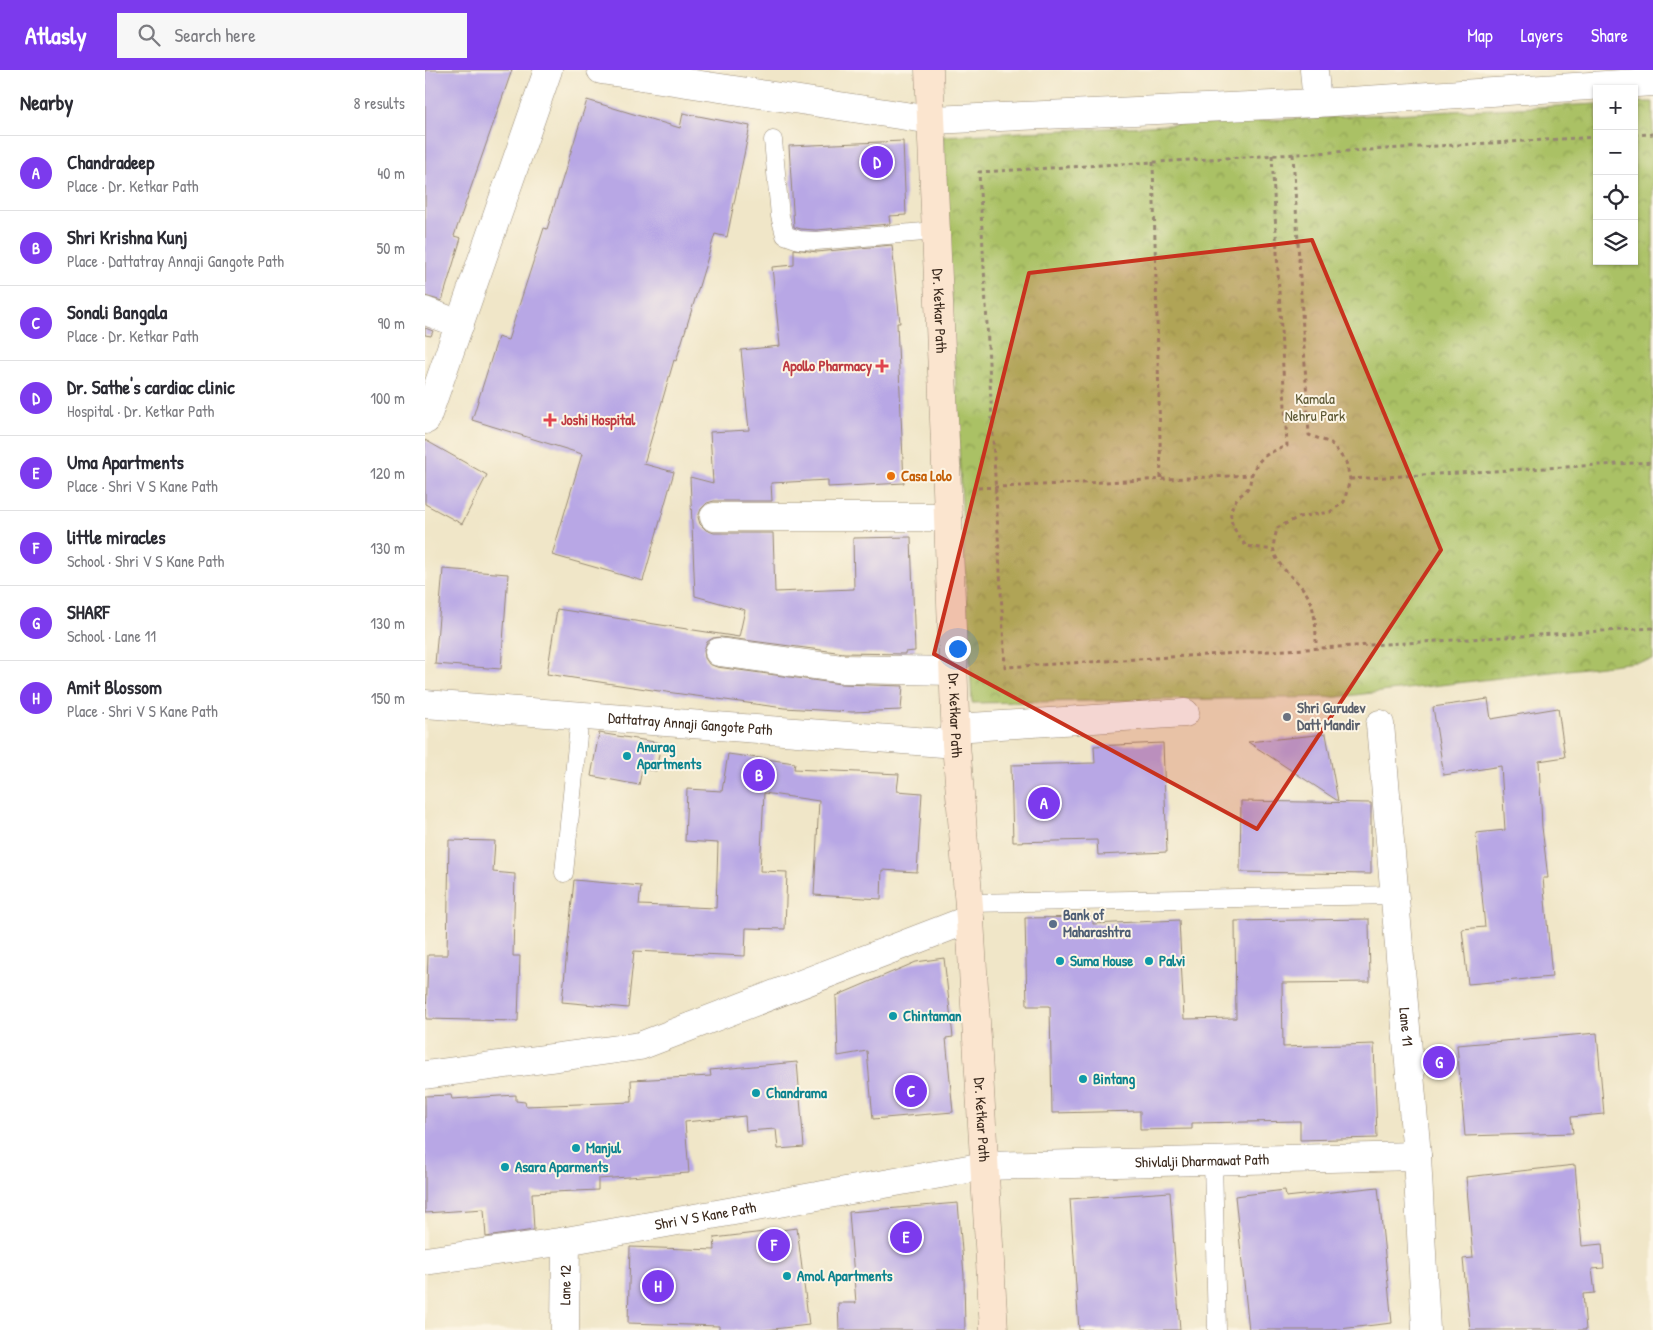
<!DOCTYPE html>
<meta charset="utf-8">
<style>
:root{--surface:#fff;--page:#f7f7f7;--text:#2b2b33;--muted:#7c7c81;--line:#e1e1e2;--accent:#7c3aed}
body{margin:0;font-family:"Patrick Hand",sans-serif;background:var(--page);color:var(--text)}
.controls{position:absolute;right:15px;top:15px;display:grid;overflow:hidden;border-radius:0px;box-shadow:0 1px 4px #0004}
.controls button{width:45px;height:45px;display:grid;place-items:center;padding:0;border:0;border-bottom:1px solid var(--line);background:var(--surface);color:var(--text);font:25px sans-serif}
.you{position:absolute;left:532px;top:578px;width:18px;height:18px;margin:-12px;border:4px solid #fff;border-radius:50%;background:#1a73e8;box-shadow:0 0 0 8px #1a73e833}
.badge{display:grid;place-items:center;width:32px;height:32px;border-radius:50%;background:var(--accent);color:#fff;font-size:16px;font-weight:700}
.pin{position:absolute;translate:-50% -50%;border:2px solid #fff;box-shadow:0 1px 5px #0006}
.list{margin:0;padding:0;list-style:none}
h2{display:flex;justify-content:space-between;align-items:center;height:65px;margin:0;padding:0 20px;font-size:21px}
h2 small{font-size:16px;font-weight:400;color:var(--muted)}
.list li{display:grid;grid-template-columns:32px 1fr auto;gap:15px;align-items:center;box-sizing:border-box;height:75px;padding:0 20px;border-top:1px solid var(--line)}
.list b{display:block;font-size:19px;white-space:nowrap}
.list p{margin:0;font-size:16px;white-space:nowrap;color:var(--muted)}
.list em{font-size:16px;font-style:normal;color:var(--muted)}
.icon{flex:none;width:28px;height:28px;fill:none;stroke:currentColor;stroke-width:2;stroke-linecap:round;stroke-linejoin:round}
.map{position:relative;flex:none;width:1228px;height:1260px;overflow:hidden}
header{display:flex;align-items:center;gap:30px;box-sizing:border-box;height:70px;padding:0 25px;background:var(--accent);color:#fff}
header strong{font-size:24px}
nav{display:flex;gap:28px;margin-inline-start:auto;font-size:18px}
.search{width:350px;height:45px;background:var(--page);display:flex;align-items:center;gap:12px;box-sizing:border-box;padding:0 18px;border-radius:0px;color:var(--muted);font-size:19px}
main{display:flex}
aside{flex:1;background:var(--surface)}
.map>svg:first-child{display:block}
</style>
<header>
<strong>Atlasly</strong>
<div class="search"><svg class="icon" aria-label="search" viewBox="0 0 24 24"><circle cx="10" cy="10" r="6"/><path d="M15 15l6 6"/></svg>Search here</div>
<nav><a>Map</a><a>Layers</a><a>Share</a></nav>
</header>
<main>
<aside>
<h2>Nearby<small>8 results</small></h2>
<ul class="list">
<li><span class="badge">A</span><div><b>Chandradeep</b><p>Place · Dr. Ketkar Path</p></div><em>40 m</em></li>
<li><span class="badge">B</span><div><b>Shri Krishna Kunj</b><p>Place · Dattatray Annaji Gangote Path</p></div><em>50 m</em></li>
<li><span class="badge">C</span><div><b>Sonali Bangala</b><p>Place · Dr. Ketkar Path</p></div><em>90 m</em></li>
<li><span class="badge">D</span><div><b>Dr. Sathe's cardiac clinic</b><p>Hospital · Dr. Ketkar Path</p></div><em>100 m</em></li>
<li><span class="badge">E</span><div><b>Uma Apartments</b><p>Place · Shri V S Kane Path</p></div><em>120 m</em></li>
<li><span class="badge">F</span><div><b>little miracles</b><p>School · Shri V S Kane Path</p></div><em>130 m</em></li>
<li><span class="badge">G</span><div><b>SHARF</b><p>School · Lane 11</p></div><em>130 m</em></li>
<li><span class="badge">H</span><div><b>Amit Blossom</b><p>Place · Shri V S Kane Path</p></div><em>150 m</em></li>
</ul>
</aside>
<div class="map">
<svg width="1228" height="1260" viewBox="0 0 1228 1260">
<defs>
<pattern id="park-crowns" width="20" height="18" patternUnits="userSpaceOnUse" patternTransform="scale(1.25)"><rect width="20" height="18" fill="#aac165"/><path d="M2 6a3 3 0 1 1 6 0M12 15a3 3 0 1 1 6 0" fill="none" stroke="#8c9d53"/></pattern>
</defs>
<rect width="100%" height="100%" fill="#fcf5e5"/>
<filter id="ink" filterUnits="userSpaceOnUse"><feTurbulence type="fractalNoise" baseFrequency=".02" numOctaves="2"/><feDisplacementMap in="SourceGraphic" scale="10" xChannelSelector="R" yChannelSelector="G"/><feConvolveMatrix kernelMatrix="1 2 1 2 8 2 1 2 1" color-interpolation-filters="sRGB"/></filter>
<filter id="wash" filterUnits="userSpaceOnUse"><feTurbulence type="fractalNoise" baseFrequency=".0096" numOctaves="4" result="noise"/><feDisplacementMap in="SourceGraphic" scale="20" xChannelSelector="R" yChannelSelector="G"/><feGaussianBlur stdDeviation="1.12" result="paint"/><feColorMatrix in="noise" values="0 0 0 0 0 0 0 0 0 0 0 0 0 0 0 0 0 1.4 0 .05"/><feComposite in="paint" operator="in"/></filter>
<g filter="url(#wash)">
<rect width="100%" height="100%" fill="#f0e6c8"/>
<path fill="url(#park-crowns)" stroke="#727642" d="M1209,32h19v558l-315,37 -366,6 -29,-567 654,-32v157h37z"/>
<g id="blocks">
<path fill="#b8a7e5" d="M0,0h87l-58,166 7,2 -19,63 -17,-5z
M162,30l93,28 3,-15 67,13 -23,111 -12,-3 -39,127 -2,-1 -30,104 30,8 -31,109 -91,-26 30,-101 -110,-34 26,-83 10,3 36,-112 3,1z
M478,71l3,74 -17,1 1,8 -74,6 -15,-1 -7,-2 -5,-81z
M467,175l8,78h-3l7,160 -76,4v-7l-57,3 1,18h-58l-7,2 -6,6 -3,8 2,7 6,6 8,3h59l2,59 79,-3 -1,-51 58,-1 4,114 -10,1v2l-61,-1 -123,-16 -8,1 -6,4 -3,8 1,8 4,6 8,3 124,17 62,2 -2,24 -49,2 -68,-4 -125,-17 -112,-17 10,-65 182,28 6,-27 -50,-14 -5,-119 23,6 -3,-51 39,-2 -8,-80 39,-4 -8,-79 22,-2v-16l23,3z
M0,258l8,3 -2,5 -6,-1z
M0,370l62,35 -25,49 -37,-20z
M18,499l65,5 -7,95 -66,-5z
M1063,629l3,20 67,-11 7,49 -26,4 3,66 6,51h-5l9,99 -84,7 -6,-55 23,-2 -9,-94 29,-3 -4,-64 -57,9 -11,-68z
M174,663l62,10 -5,28 -14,-2 -3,16 -48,-9z
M901,664l12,67 -90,-59z
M738,673l4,109 -69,3 -1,-15 -84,2 -2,-77 84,-2 -1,-17z
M303,684l67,9 -1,6 105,5 -2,17 25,2 -5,79 -35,-2 -1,29 -67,-4 5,-94 -55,-8 -4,78 27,1 -2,57 -39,-1 -1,28 -111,-5 -6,57 -66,-6 12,-122 67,6 -2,19 77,3 2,-65 -33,-2 2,-52 35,2z
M816,731l130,2v71l-131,-2z
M24,770l46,1 -2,31 22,2 -2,82h7l-2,65 -92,-2 2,-64h19z
M668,847v7l86,-4 5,99 52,-1 -1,-97 134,-2 1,63 -88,1 1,64 91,-3 3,94 -77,2v-19l-108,2v6l-52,1v-19l-88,2 -2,-107h-23l-2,-88z
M519,888l9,79 -7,1 7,74 -80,7 -6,-68 -29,5 -2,-60 80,-34z
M1172,963l7,81 -33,3 2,16 -108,3 -8,-91z
M372,992l7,85 -26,2 -2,-20 -30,2 -1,-15 -60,6 4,51 -91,6v11l-66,3 2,37 -48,7 -2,-28 -59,4v-117l26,-1 1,4 64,-4v6l9,1 1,4 106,-4 -1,-22 80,-4 -1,-6z
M1150,1095l7,81 20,-2 2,24 -12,1 3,24 -12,1 3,36h-116l-7,-71 10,-1 -7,-81z
M953,1117l14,136 -61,7h-82l-14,-134 50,-6 1,7z
M745,1122l10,138h-101l-9,-131z
M533,1133l6,72 1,55h-126l-1,-27h18l-7,-91z
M372,1158l12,97 -44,5h-46v-4l-91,-3 2,-76 85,3 -1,-12z"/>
</g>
</g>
<g filter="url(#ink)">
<use href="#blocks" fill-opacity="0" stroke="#968873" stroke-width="1"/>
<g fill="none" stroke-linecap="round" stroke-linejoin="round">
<g stroke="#968873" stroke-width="19">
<path id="lane" d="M348,70l7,76 5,19 14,5 17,1 120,-10
M139,803l16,-157
M544,833l426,-8
M788,1091l4,169"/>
</g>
<g stroke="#968873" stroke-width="29">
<g id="street">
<path d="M176,0l331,50 385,-17 336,-21"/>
<path d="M889,0l3,33"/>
<path d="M0,241l35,13"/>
<path d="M1,350l122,-350"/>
<path d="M289,447h234"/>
<path d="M294,582l124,17 110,2"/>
<path id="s1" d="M0,634l531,40"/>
<path id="s2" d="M955,654l37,432 9,174"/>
<path d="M530,658l230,-15"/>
<path d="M0,1005l215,-29 330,-127"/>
<path id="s3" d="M0,1191l141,-20 419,-75 432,-10"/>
<path id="s4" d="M140,1260l1,-89"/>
</g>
</g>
<g stroke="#968873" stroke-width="29">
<g id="secondary">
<path id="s5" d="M504,0l18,419 9,255 14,175 24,411"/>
</g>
</g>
<path stroke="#968873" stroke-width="3" stroke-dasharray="4 4" stroke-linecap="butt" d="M1209,65l19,-1
M1172,67l-618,35 26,495 648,-39
M868,84l16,281 22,8 15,19 4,17 -6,23 -14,10 -31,5 -22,11c-1,7 -5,17 -3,23 4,19 26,29 35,47 7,16 7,32 7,50
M847,85l15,291c-17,6 -28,10 -35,28 -2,4 -1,8 -3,12 -2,5 -7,8 -11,11 -15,19 -4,33 8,49l28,4
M728,92l8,317
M925,409l303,-17
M553,418l273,-13"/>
<use href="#lane" stroke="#fff" stroke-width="18"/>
<use href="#street" stroke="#fff" stroke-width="28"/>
<use href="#secondary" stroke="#fbe5cf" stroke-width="28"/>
</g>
</g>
<path fill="#c8321e" fill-opacity="0.2" stroke="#c8321e" stroke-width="4" stroke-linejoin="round" d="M887,170l129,310 -184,279 -323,-175 95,-381z"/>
<g fill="#e0444e" stroke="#fcf5e5" stroke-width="2">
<path d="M454.5 288.5h5v5h5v5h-5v5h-5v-5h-5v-5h5z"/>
<path d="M122.5 342.5h5v5h5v5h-5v5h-5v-5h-5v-5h5z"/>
</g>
<circle fill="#e8710a" stroke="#fcf5e5" stroke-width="2" cx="466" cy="406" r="5"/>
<circle fill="#6b7280" stroke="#fcf5e5" stroke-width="2" cx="862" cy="647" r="5"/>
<g fill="#0f9aa8" stroke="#fcf5e5" stroke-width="2">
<circle cx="202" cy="686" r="5"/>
<circle cx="635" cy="891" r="5"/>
<circle cx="724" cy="891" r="5"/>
<circle cx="468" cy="946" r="5"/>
<circle cx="658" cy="1009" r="5"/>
<circle cx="331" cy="1023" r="5"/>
<circle cx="151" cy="1078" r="5"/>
<circle cx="80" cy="1097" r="5"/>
<circle cx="362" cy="1206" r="5"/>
</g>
<circle fill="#5c6f8a" stroke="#fcf5e5" stroke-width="2" cx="628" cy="854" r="5"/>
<g text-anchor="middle" stroke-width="4" stroke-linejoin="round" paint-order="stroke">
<g font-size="15" fill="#3b2a1e" stroke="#fcf5e5">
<text dy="5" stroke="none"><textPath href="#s5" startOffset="241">Dr. Ketkar Path</textPath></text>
<text dy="5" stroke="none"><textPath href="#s5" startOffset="646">Dr. Ketkar Path</textPath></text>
<text dy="5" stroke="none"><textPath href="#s1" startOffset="266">Dattatray Annaji Gangote Path</textPath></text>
<text dy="5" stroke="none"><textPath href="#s2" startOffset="304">Lane 11</textPath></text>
<text dy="5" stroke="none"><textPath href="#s5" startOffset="1051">Dr. Ketkar Path</textPath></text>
<text dy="5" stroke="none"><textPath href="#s3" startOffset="785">Shivlalji Dharmawat Path</textPath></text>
<text dy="5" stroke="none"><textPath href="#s3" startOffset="284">Shri V S Kane Path</textPath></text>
<text dy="5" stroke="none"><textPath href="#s4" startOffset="45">Lane 12</textPath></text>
</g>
<g font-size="15" font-weight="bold" fill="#be3a42" stroke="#fcf5e5" text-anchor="end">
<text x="447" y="301">Apollo Pharmacy</text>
<text x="136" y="355" text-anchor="start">Joshi Hospital</text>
</g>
<g font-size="15" fill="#5c5733" stroke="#fcf5e5">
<text x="890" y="334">Kamala<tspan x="890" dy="17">Nehru Park</tspan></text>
</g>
<g font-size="15" font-weight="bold" fill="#c56008" stroke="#fcf5e5" text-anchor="start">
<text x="476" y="411">Casa Lolo</text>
</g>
<g font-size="15" font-weight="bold" fill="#5b616d" stroke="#fcf5e5" text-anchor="start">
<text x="872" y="643">Shri Gurudev<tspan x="872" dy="17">Datt Mandir</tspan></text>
</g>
<g font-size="15" font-weight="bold" fill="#0d838f" stroke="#fcf5e5" text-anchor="start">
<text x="212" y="682">Anurag<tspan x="212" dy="17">Apartments</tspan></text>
<text x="645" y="896">Suma House</text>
<text x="734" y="896">Palvi</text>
<text x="478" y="951">Chintaman</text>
<text x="668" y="1014">Bintang</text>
<text x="341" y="1028">Chandrama</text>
<text x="161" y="1083">Manjul</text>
<text x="90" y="1102">Asara Aparments</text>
<text x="372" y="1211">Amol Apartments</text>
</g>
<g font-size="15" font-weight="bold" fill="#4e5e75" stroke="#fcf5e5" text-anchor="start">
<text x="638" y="850">Bank of<tspan x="638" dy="17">Maharashtra</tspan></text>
</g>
</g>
</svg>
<div class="controls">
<button>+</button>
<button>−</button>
<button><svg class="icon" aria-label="locate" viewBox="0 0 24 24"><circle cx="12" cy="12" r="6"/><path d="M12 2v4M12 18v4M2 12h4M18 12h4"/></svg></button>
<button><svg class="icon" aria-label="layers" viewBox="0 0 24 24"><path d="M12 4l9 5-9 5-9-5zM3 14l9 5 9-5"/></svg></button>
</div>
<div class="you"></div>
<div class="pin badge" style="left:619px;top:733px">A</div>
<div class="pin badge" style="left:334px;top:705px">B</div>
<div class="pin badge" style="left:486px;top:1021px">C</div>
<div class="pin badge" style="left:452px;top:92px">D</div>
<div class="pin badge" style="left:481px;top:1167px">E</div>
<div class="pin badge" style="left:349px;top:1175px">F</div>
<div class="pin badge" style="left:1014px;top:992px">G</div>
<div class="pin badge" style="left:233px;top:1216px">H</div>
</div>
</main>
